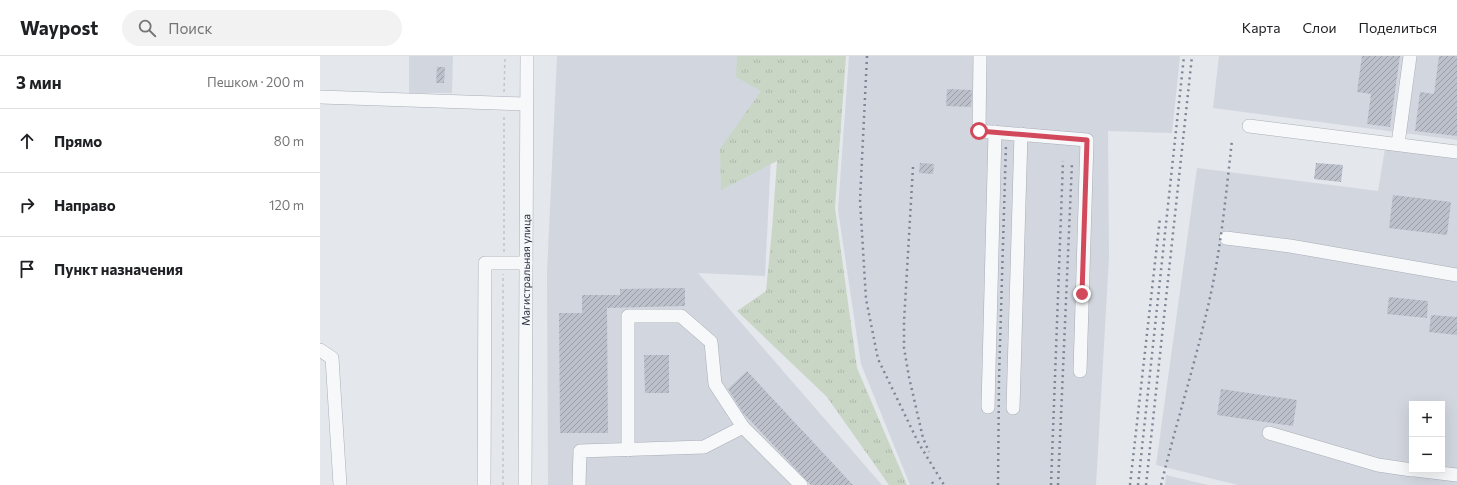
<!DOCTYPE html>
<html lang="ru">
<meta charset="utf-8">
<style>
:root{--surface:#fff;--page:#f2f2f2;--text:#202124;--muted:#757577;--line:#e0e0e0}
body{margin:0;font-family:Commissioner,sans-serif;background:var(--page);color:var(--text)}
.controls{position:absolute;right:12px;bottom:12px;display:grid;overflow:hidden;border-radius:0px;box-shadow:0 4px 16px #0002}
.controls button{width:36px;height:36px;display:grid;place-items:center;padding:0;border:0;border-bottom:1px solid var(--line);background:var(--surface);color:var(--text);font:20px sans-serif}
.stop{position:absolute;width:12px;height:12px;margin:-9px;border:3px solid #d1495b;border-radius:50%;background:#fff}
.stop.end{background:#d1495b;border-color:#fff;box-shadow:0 1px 4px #0008}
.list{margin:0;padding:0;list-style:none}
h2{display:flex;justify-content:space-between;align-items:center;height:52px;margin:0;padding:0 16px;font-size:17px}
h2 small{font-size:13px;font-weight:400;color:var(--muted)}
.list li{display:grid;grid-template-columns:26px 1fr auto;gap:12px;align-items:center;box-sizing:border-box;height:64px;padding:0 16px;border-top:1px solid var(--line)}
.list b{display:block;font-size:15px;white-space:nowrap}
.list em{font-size:13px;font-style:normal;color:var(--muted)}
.icon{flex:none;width:22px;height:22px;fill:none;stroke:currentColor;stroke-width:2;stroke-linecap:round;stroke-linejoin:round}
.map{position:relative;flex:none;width:1137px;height:429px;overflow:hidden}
header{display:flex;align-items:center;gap:24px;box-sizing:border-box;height:56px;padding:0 20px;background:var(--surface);border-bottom:1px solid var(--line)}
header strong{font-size:19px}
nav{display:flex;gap:22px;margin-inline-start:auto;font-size:14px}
.search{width:280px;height:36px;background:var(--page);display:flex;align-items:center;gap:10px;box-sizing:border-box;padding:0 14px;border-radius:22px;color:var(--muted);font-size:15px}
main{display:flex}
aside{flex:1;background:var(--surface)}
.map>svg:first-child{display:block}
</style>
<header>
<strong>Waypost</strong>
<div class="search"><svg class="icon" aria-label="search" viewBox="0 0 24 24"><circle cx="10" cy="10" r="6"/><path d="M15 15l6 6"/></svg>Поиск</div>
<nav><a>Карта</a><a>Слои</a><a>Поделиться</a></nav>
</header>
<main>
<aside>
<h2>3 мин<small>Пешком · 200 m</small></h2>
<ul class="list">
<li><svg class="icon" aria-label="ahead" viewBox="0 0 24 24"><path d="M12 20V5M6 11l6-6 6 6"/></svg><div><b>Прямо</b></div><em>80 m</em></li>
<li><svg class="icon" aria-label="right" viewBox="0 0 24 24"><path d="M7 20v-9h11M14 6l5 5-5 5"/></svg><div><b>Направо</b></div><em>120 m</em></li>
<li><svg class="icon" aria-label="arrive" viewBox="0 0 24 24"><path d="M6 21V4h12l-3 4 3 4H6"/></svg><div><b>Пункт назначения</b></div></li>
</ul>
</aside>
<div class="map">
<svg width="1137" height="429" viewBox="0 0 1137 429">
<defs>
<pattern id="park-tufts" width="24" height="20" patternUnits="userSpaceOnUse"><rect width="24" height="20" fill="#c9d6c5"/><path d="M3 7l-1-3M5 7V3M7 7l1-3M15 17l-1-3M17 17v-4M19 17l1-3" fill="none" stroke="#adb8ab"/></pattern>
<pattern id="building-hatch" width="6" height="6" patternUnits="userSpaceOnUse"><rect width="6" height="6" fill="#bbc0ca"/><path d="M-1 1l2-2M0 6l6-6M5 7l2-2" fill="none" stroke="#989da6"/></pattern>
</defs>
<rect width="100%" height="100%" fill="#e4e7ec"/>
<path fill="#d2d6de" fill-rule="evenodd" d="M89,0h44l-1,37h-43z
M237,0h219l-11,220 -67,-3 184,212h-334l-1,-212z
M529,0h331l-8,77 -64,-2 1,126 -13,228h-186l-49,-121 -23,-154z
M899,0h238v84l-244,-32z
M1065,93l72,10v326h-219l-82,-20 41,-297 181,23zM1092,348h30v66h-30z
M846,419l42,10h-43z"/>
<path fill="url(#park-tufts)" d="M417,0h109l-11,152 22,160 50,117h-18l-62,-88 -90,-86 29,-20 6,-61 5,-69 -56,29 -1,-41 41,-58 -25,-14z"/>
<path fill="url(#building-hatch)" d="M1042,0h38l-10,71 -23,-3 4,-30 -14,-2z
M1119,0h18v80l-42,-5 5,-39 14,2z
M117,11h8l-1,16h-8z
M627,33l25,1 -1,17 -25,-1z
M600,107l14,1 -1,10 -14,-1z
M996,107l27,2 -2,17 -27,-3z
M1073,139l58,7 -4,33 -58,-7z
M365,232v18l-78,2 1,125h-48l-1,-120h23v-18h38v-6z
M1069,241l39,4 -1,17 -40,-4z
M1111,259l26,2v18l-28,-3z
M324,299h25v38h-24z
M427,315l106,114h-42l-68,-72 -15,-24z
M901,333l76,11 -4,26 -76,-11z"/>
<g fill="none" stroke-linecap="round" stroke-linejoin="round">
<g stroke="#a9aeb7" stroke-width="14">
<g id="minor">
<path d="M660,0l-1,75 108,9 -7,231"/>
<path d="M0,41l206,7"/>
<path d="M929,70l208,26"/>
<path d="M1078,88l12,-88"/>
<path d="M906,182l64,8 167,29"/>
<path d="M0,294l12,8 8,127"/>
<path d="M668,351l7,-275"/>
<path d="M693,352l8,-274"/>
<path d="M949,377l109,32 34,5"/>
<path d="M308,394v-134h53l30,26 4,42 28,43 58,58"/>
<path d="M1095,414l42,5"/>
<path d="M164,429l1,-222h41"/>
<path id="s1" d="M205,429l2,-429"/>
<path d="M259,429l1,-34 124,-4 39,-20"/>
</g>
</g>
<path stroke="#c2c5cb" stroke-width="1.5" stroke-dasharray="3 3" stroke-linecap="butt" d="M184,36l1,-36
M184,196v-138
M183,429v-211"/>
<use href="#minor" stroke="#f7f8fa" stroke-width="13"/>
<path stroke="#7d8696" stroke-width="2.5" stroke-dasharray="2 4" stroke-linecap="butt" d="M547,0l-7,144 6,99 12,60 40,83 26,43
M593,111l-9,155v26l5,29 14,61 6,14
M612,426l2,3
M678,429l1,-107 7,-234
M731,429l12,-324
M738,429l14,-323
M810,429l30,-267
M818,429l46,-429
M826,429l46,-429
M841,429c15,-61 34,-121 48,-183 12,-53 17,-108 23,-162"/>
</g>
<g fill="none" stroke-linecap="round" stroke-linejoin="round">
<path stroke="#d1495b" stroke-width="5" d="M659,75l108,9 -5,154"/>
</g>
<g text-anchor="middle" stroke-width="3" stroke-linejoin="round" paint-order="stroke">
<g font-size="11" fill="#2b3445" stroke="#f4f6f9">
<text dy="4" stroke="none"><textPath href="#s1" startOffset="215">Магистральная улица</textPath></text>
</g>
</g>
</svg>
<div class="controls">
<button>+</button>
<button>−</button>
</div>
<div class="stop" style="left:659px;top:75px"></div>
<div class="stop end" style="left:762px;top:238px"></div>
</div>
</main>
